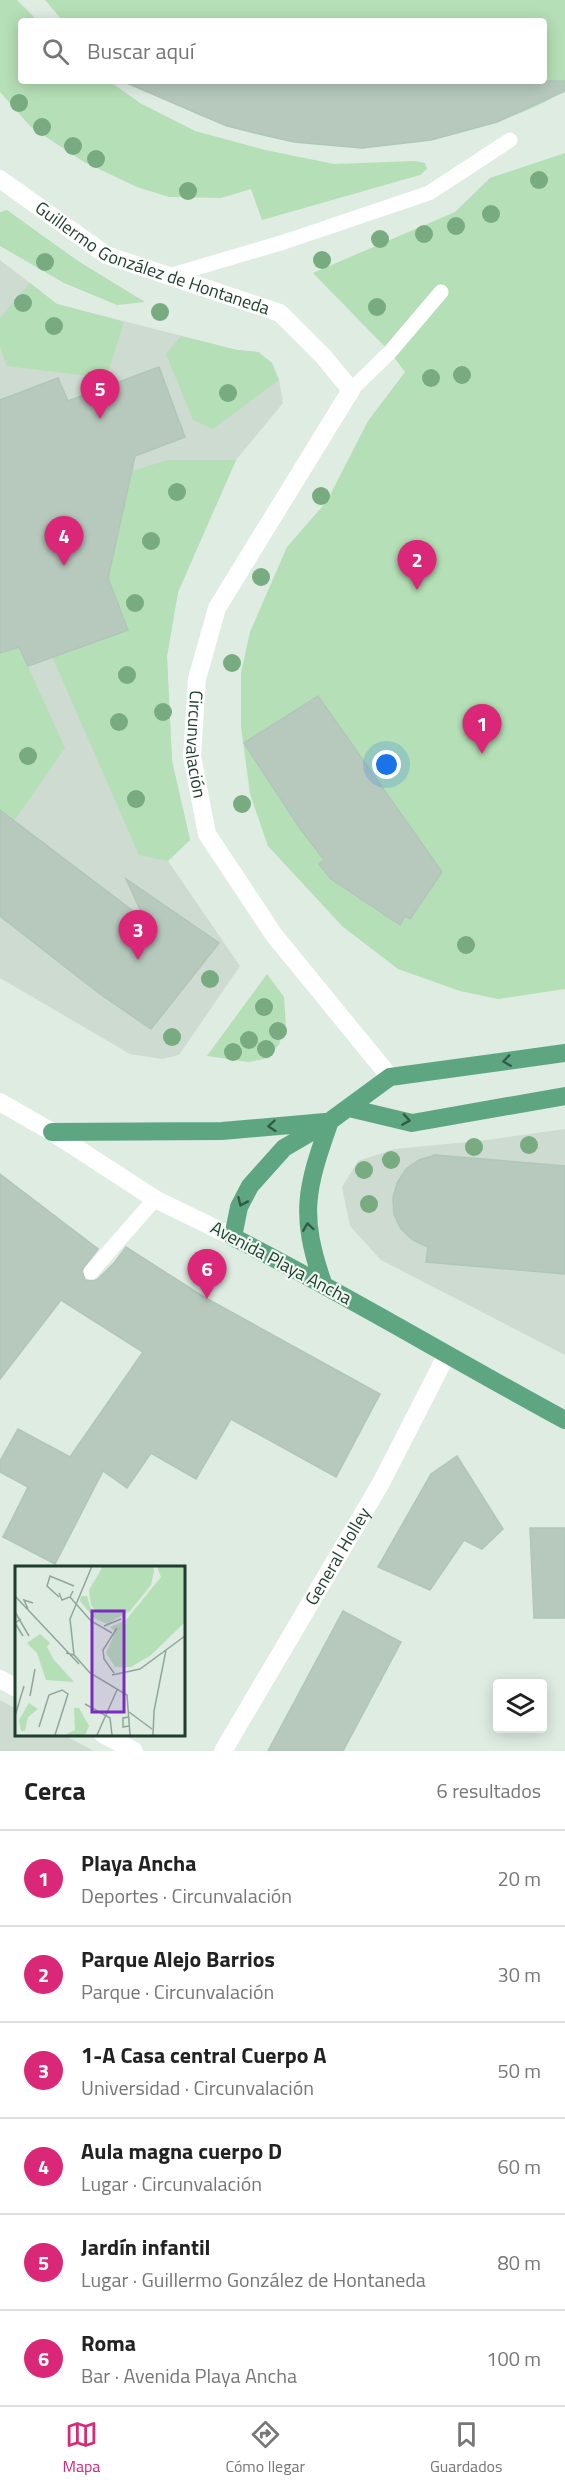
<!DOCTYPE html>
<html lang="es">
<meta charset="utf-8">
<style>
:root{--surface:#fff;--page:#f6f6f6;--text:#222;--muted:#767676;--line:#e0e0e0;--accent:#db2777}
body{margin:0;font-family:"Titillium Web",sans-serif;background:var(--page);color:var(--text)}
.controls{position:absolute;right:18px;bottom:18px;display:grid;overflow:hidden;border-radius:6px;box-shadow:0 3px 15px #0003}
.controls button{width:54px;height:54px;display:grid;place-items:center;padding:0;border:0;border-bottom:2px solid var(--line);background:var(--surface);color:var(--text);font:30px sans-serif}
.you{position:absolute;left:387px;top:765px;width:21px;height:21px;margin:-15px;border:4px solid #fff;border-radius:50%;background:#1a73e8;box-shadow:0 0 0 9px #1a73e833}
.badge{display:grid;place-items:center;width:39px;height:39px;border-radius:50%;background:var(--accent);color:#fff;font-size:20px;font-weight:700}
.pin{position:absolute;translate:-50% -50px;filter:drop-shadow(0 2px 3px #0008)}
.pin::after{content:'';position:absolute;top:32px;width:21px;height:18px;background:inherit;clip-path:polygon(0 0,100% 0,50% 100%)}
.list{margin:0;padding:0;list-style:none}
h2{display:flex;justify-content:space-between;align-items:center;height:78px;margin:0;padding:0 24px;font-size:26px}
h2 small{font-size:20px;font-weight:400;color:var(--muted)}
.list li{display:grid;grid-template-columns:39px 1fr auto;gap:18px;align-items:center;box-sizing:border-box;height:96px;padding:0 24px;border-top:2px solid var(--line)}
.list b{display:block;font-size:22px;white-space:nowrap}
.list p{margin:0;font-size:20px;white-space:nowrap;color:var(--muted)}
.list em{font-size:20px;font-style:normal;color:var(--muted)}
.icon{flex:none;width:33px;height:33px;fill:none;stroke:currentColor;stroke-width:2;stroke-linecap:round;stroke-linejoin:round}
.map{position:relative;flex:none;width:565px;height:1751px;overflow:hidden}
.search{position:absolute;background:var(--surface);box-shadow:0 3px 15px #0003;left:18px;right:18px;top:18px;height:66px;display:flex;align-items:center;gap:15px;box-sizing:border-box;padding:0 21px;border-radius:6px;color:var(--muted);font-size:22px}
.sheet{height:654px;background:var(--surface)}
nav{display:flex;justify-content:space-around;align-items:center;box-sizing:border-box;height:84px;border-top:2px solid var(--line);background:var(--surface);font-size:16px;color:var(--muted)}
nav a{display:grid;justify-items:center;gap:3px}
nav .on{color:var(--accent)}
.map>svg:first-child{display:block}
</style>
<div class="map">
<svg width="565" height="1751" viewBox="0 0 565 1751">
<rect width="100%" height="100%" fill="#deece2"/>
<path fill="#cddbd1" d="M0,260l57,44 180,46 21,2 14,11 7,17 4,23 -47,57 -58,132 -11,64 5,105 18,79 -22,21 72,105 -61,89 -17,4 -32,-5 -130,-76z
M565,1129v226l-184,-95 -31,-34 -8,-39 16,-26 37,-12 92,-9z
M0,1700l16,9v25l48,1 30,16h-94z"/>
<path fill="#b5dfb6" d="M0,0h17l21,21h-17v60h88l31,22 55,28 70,19 69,14 81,-3 10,2 2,6 -7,6 -158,45 -11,-31 -30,9 -52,-1 -32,-10 -53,-25 -53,-35 -31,-35z
M45,0h520v90c-25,17 -63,31 -92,39 -118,32 -234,20 -337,-48h408v-60h-481z
M565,153v836l-67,10 -38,-8 -62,-22 -56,-43 -74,-80 -18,-52 -9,-68v-53l9,-41 37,-85 40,-46 41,-80 37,-49 -15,-20 -77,-79 142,-61 35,-34z
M7,210l71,51 67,41 -28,3 -53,-22 -64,-37v-34z
M30,283l27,21 67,18 -18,56 -99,-12 -7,-19v-29z
M181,336l56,14 21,2 14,11 7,17 -66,49 -20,-9 -27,-66z
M168,460h68l-58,132 -11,64 5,105 18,79 -22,21 -29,-6 -95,-217 17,16 66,-24 -19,-52 24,-107z
M19,647l46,101 -51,73 -14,-11v-157z
M267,974l17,23 2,29 -7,18 -10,14 -20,4 -42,-6z"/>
<path fill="#b7c9bd" stroke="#b0c6b8" stroke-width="1.5" d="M122,81h443v10l-68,31 -66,18 -69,8 -68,-6 -67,-16z
M159,367l26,70 -50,19 -27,122 20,52 -100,36 -9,-19 -19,6v-253l58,-22 10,23z
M318,696l124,176 -32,47 -5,-3 -5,9 -69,-46 -12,-15 5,-4 -25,-33 -55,-84z
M0,810l145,110 -19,-41 93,64 -68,86 -51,-35 -100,-78z
M435,1155l130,11v108l-139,-12 2,-15 -15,-7 -12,-11 -7,-15 -1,-16 4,-15 9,-14 13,-9z
M0,1174l98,75 -16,21 3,10 9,1 4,-2 17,-17 11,-15 78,50 176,97 -44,83 -105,-58 -35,60 -45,-26 -24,35 -24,-17 -48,93 -52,-27 25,-50 -28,-15v-11l18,-32 52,28 73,-105 -82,-52 -61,79z
M457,1456l46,73 -21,20 -18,-9 -34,50 -52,-23 53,-93z
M530,1528h35v90h-31z
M343,1611l58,31 -58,109h-75z"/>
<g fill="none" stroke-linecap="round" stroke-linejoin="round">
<path stroke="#fff" stroke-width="15" d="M169,276l115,-34 145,-49 81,-53
M351,390l39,-38 51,-60
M91,1272l64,-73"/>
<g stroke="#fff" stroke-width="18">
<path id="s1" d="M0,179l106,76 174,58 43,43 28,34 -134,218 -20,71 -5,77 15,78 67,101 116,142"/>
<path d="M0,1679l16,9"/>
<path d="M103,1734l31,17"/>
<path id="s2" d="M223,1751l158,-268 65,-127"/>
</g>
<path stroke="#fff" stroke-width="18" d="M0,1102l52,30 103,67 78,38"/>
<path stroke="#5ea682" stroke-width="18" d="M565,1053l-175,24 -60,44 -46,27 -34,38 -11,21 -6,30c112,57 221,123 332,183
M349,1108l63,15 153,-27
M52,1132l170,-1 103,-9
M323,1283c-24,-69 -17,-94 7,-162"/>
</g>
<g fill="#78ac80">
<circle cx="19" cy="103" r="9"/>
<circle cx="42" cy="127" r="9"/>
<circle cx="73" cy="146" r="9"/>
<circle cx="96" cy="159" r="9"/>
<circle cx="539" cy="180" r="9"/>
<circle cx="188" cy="191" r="9"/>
<circle cx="491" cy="214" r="9"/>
<circle cx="456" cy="226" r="9"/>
<circle cx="424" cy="234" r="9"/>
<circle cx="380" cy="239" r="9"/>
<circle cx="322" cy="260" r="9"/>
<circle cx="45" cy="262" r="9"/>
<circle cx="23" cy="303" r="9"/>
<circle cx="377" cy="307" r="9"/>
<circle cx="160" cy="312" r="9"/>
<circle cx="54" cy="326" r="9"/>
<circle cx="462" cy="375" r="9"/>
<circle cx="431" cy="378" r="9"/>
<circle cx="228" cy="393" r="9"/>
<circle cx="177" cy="492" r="9"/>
<circle cx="321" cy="496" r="9"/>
<circle cx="151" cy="541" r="9"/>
<circle cx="261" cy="577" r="9"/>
<circle cx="135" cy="603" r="9"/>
<circle cx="232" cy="663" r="9"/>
<circle cx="127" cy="675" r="9"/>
<circle cx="163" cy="712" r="9"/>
<circle cx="119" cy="722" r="9"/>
<circle cx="28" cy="756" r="9"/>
<circle cx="136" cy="799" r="9"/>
<circle cx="242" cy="804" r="9"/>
<circle cx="466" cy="945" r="9"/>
<circle cx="210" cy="979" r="9"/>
<circle cx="264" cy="1007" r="9"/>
<circle cx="278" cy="1031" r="9"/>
<circle cx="172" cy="1037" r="9"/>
<circle cx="249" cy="1040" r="9"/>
<circle cx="266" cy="1049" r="9"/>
<circle cx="233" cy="1052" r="9"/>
<circle cx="529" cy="1145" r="9"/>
<circle cx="474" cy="1147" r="9"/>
<circle cx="391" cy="1160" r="9"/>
<circle cx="364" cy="1170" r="9"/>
<circle cx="369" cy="1204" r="9"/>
</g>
<defs><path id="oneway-chevron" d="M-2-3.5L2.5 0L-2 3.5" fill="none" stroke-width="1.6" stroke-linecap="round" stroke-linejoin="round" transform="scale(1.5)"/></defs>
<g stroke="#315c46">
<use href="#oneway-chevron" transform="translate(507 1061) rotate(172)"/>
<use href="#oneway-chevron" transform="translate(406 1120) rotate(9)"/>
<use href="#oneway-chevron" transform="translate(272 1126) rotate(175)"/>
<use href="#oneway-chevron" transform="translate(242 1202) rotate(114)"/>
<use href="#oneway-chevron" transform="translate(308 1227) rotate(-98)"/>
</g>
<g text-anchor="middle" stroke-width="4.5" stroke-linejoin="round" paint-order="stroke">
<g font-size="18" fill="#1e3d2d" stroke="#eff8f1">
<text dy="6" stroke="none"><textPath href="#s1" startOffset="174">Guillermo González de Hontaneda</textPath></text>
<text dy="6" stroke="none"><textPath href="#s1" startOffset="814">Circunvalación</textPath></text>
<text transform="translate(281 1263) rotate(28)" y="6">Avenida Playa Ancha</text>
<text dy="6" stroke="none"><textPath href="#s2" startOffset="226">General Holley</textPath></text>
</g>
</g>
<g transform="translate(15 1566)">
<rect width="170" height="170" fill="#deece2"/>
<path d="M88,0h50l1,5 -3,14 -21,26 -23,13 -13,-6 -14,-17 1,-5h6l3,11 8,8 -7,-10 -2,-15zM142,0h27v57l-33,32 -20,12h-16l-9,-14 9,-21 -5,-5 16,-7 35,-43zM25,68l10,9 -3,4 7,13 20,22 -28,-2 -9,-27 -10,-10zM14,137l9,6 -10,8 -3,14h-4l-2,-11zM59,142h5l10,18 -4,9h-20l10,-5z" fill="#b5dfb6"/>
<path fill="none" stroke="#91a69a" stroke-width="1.5" d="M44,27l3,7 8,-3 3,-6M0,30l64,68M44,31l-12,-11 3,-10 24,10M55,31l21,24 21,12M13,43l-4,-9 9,3M0,46l14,24M6,53l-6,4 8,13M89,60l17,-7M51,87l8,2 16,18 37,22 3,40M59,89l-4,-36 22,-53M99,107l-10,-14 -1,-9 14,-22M97,109l28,-6 45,-33M15,130l5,-27M70,138l25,14 2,17M114,146l23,17M0,150l9,-30M114,151l-6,1v9l6,-1M24,161l10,-32 13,-5 6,4 -13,41M82,169l20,-45M138,169l1,-24 12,-61"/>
<path fill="#7b2cbf" fill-opacity="0.15" stroke="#7b2cbf" stroke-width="3" d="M77,45h32v101h-32z"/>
<rect width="170" height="170" fill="none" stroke="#1e3d2d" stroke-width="3"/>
</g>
</svg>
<div class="controls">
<button><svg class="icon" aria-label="layers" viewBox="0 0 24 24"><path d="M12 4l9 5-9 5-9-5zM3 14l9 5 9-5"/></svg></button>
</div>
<div class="you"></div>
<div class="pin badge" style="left:482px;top:754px">1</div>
<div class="pin badge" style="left:417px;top:590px">2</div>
<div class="pin badge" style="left:138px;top:960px">3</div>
<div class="pin badge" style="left:64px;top:566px">4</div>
<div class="pin badge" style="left:100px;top:419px">5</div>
<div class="pin badge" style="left:207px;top:1299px">6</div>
<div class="search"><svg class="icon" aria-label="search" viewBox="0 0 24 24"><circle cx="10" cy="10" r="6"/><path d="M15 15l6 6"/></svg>Buscar aquí</div>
</div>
<section class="sheet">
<h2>Cerca<small>6 resultados</small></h2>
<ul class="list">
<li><span class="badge">1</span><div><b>Playa Ancha</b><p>Deportes · Circunvalación</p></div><em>20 m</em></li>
<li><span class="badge">2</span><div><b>Parque Alejo Barrios</b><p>Parque · Circunvalación</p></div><em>30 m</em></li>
<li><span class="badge">3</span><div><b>1-A Casa central Cuerpo A</b><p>Universidad · Circunvalación</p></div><em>50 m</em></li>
<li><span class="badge">4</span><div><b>Aula magna cuerpo D</b><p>Lugar · Circunvalación</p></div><em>60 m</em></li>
<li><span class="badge">5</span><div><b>Jardín infantil</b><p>Lugar · Guillermo González de Hontaneda</p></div><em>80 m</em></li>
<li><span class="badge">6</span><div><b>Roma</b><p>Bar · Avenida Playa Ancha</p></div><em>100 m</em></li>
</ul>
</section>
<nav>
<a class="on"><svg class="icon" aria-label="map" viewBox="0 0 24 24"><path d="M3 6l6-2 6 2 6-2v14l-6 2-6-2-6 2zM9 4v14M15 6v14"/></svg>Mapa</a>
<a><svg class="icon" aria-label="directions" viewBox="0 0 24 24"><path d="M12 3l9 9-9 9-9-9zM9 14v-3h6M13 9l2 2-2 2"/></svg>Cómo llegar</a>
<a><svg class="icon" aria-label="saved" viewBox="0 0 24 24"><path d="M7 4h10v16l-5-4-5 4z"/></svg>Guardados</a>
</nav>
